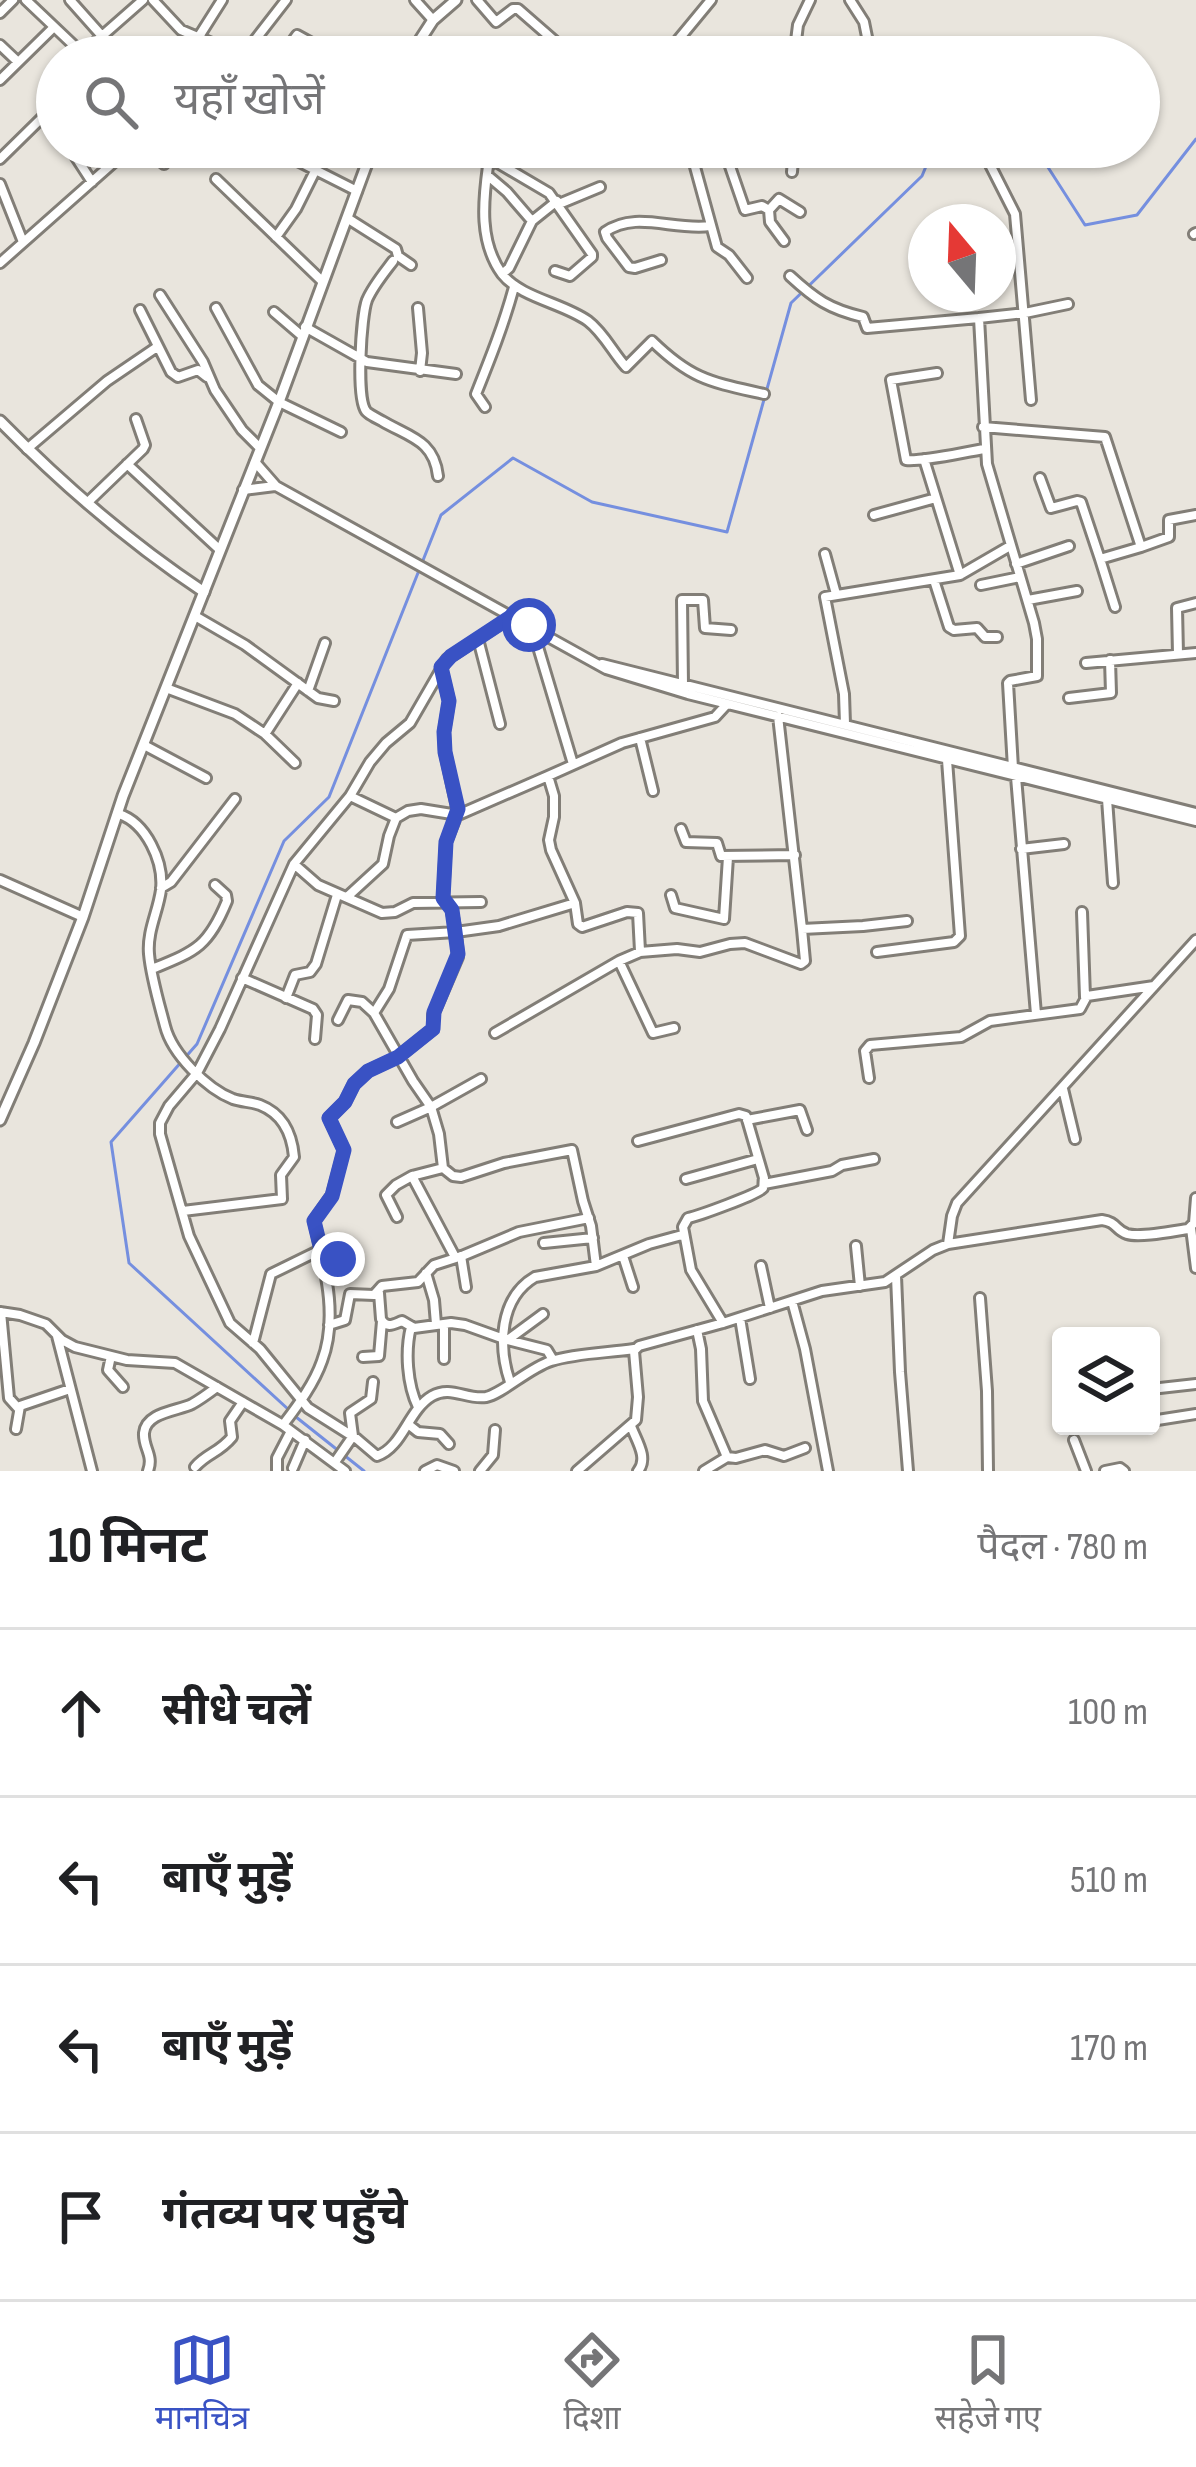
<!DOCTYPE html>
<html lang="hi">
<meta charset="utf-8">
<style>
:root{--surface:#fff;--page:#f6f6f6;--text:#202124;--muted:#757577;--line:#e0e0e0;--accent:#3952c4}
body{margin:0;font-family:"Sofia Sans Condensed","Noto Sans Devanagari",sans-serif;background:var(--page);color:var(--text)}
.controls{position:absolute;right:36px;bottom:36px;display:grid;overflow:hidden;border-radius:12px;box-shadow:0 3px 9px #0004}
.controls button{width:108px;height:108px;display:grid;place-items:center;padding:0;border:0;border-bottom:3px solid var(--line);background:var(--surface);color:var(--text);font:60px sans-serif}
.compass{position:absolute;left:908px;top:204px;width:108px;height:108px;border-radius:50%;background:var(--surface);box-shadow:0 3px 9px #0004;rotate:341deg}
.stop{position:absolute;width:36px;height:36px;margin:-27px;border:9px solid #3952c4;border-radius:50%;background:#fff}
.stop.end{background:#3952c4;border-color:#fff;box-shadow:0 3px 12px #0008}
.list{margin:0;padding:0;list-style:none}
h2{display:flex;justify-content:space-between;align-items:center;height:156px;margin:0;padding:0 48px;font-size:51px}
h2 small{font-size:39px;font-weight:400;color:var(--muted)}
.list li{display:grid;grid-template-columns:78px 1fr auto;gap:36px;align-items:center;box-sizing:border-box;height:168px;padding:0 48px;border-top:3px solid var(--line)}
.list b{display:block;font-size:45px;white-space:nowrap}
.list em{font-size:39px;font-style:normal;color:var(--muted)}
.icon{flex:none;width:66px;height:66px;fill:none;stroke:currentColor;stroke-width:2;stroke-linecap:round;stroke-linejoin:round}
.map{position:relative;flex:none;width:1196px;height:1471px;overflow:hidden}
.search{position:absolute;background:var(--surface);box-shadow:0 3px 9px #0004;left:36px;right:36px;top:36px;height:132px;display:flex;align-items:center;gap:30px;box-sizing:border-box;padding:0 42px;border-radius:66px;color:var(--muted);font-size:45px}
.sheet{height:828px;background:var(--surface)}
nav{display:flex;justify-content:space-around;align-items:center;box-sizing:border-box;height:168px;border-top:3px solid var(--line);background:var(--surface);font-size:33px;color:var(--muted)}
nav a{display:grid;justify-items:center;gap:6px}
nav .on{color:var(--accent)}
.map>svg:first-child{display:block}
</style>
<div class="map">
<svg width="1196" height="1471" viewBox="0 0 1196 1471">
<rect width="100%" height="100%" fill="#e9e5dd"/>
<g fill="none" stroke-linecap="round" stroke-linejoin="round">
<path stroke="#758fdf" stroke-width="3" d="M1035,147l50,78 52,-10 59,-76
M289,1410l-160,-147 -18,-121 86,-98 87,-203 45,-44 112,-282 72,-57 79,44 135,30 64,-229 131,-127 12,-29
M296,1417l68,54"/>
<g stroke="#827e77" stroke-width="14">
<path id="minor" d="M26,0l60,57
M70,0l32,36 -19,18
M153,0l28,30 40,17 4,4 -1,6
M415,0l18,20
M477,0l19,22 17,-13h5l39,34 27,14
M850,0l14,22 4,20 9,15
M0,13l13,-13
M102,36l41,-36
M198,38l24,-38
M0,45l18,17
M225,51l13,3 10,-5 38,-49
M281,57l16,-22 40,22
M673,57l5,-17 33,-40
M794,57l4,-32 12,-25
M0,80l54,-53
M147,147l17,17
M270,147l87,44
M471,147l17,19 6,-4 4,1 51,30 43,61v3l-22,19 -15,-5
M981,147l34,67 16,186
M70,148l22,34
M0,159l57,-56
M488,166c-5,36 -9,76 14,108l7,-6 23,-47
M792,172l2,-25
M487,175l20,17 25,29 25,-20
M216,179l106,102
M0,184l23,58
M559,204l41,-17
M347,218l49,31 2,7 13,9
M1194,234l2,-1
M276,237l20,-28 19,-38
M784,241l-14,-19 -1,-12 10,-11 21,13
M661,260l-26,8 -6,-1 -22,-29 -2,-6c31,-22 68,-1 105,-6
M393,261c-9,12 -20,25 -26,39 -6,16 -11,98 -1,111 1,2 14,9 16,10 27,16 52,19 56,55
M0,263l131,-116
M502,274c19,24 61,29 86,47 16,12 25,32 38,46l26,-26c40,39 59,41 112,53
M790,276c25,23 39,33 73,41l4,11 112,-10 8,146 47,159 3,16v37l-27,5 -2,2 5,85
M747,278l-18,-23 -12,-8 -25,-91 32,-7 21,61 17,-4 7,4
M160,295l43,67 12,28 27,40 18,18
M216,308l42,77 21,17 62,30
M418,308l4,45 -2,18
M140,310l31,62 7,5 20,-7 9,7
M274,312l28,24
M979,318l46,-5 43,-9
M305,327l62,35 89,12
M937,373l-46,7 15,80c17,2 58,-8 79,-11
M485,407l-9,-13c14,-35 28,-70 38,-107
M983,427l122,10 36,110 -41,12 -19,-57 -4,-1 -26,7 -11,-30
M27,449l80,-68 50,-34
M924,459l36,116 50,-29
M255,462l21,24 330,183 82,25 508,127
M127,464l93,86
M243,490l32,-4
M87,503l56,-54 2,-4 -9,-26
M874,515l62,-17
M1141,547l28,-10v-17l27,-5
M825,554l11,40
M1100,559l15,48
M1016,564l53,-18
M934,580l15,47 5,3 23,-2 8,9h12
M981,585l39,-8
M1028,600l49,-9
M195,616l50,29 73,53 16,3
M512,616l-65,43 -37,64 -24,20 -16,19 -20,34 -56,68 -74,165 -23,44 -28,33 -9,17v11l29,102 41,87 30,26 48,59 49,31 20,17c26,-9 31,-46 55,-60 19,-11 34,4 54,1 16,-3 43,-29 65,-36 26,-8 56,-8 83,-12
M537,629l1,18 35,117
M478,639l22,85
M1178,654l-1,-46 19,-5
M1086,663l110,-10
M602,664l594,149
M683,685l-1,-85h21l2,28 26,2
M166,688l69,26 30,20 33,-51
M308,691l17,-48
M1069,698l42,-5 -1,-33
M778,716l24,213 61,-3 44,-5
M845,724l-1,-30 -19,-97 135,-22
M265,734l30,29
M640,738l13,53
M144,745l62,33
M548,776l74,-33 93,-26 12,-13
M1016,777l20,237
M1107,799l6,84
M119,814c27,9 45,47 42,76 -3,22 -14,41 -12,64 2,23 10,49 16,72 7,28 42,63 68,73 9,3 19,3 27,6 23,9 32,29 34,52l-13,18 1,24 -99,12
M681,829l5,13 31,1 4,13 74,-1
M1021,849l43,-5
M294,864l24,21 64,28 13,-1 18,-9 68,-1
M0,880l83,37
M161,888l10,-6 64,-83
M671,895l4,13 49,11 4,-62
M347,897l36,-33 6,-28 7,-18
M575,903l3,21 4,3 45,-15 11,1 2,38
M1082,912l3,85
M877,952l77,-10 6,-6 -13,-176
M152,969c44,-18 56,-22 75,-68l-1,-6 -11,-10
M242,978l71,31 4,6 -2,24
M286,998l9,-23 15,-3 6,-8 21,-69
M374,1013l15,-24 18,-54 49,-3 -5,-25 -8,-9 3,-56 12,-30 -13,-60 -1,-20 5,-31 -8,-33
M338,1020l10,-20 14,2 12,11 39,68 18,26 8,27 4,34 10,8 8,1 43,-14 68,-13 11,51 8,25 5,40
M674,1028l-21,5 -34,-72 21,-9 37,-3 23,3 30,-8 15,-1 56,21 4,-3 -3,-32
M495,1033l124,-72
M869,1078l-4,-27 5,-6 91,-8 29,-16 90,-12 7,-13 67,-10
M1063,1089l12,50
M747,1120l53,-10 7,20
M397,1122l34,-15 50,-28
M638,1141l101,-27 7,2 18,62c-1,3 0,7 -1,10 -4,6 -65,28 -75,30l-5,9 8,43 32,53
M412,1176l31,-8
M686,1179l72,-20
M764,1184l68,-13 10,-6 32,-6
M397,1217l-11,-22 10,-10 16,-9 43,81
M1191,1228l5,40
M544,1243l49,-5
M948,1244l4,-28 5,-13 239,-263
M856,1246l4,40
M461,1256l5,31
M623,1256l10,31
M324,1261l15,-1 7,17
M761,1266l9,42
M426,1273l8,27 2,24
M896,1276l4,96 8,99
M379,1293l2,26c6,10 13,5 21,2l12,7 37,-5 14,2 39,14 43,11 6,10
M980,1298l7,93 1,80
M792,1301l13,48 23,122
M0,1312l20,3 26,9 16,16 13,7 52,13 48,3 108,62 62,46
M1,1312l8,86 9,10
M740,1318l10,61
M329,1325l16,-5 5,-26 24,1 8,-9 36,-4 16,-17 28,-9 57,-24 70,-14
M411,1327c-6,24 -4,57 7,80
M697,1330l4,19 2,52 24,56 9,1 29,-8 19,6 21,-8
M57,1336l35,135
M509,1339l34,-25
M253,1343l18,-69 51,-25
M111,1356l-3,14 15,17
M363,1357l16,-1 3,-35
M444,1359v-35
M510,1382c-12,-35 -11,-84 25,-105l61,-11 53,-22 33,-9
M1151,1389l45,-5
M1151,1421l45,-7
M408,1424l10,8 22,2 9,10
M283,1425c15,-20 31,-41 39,-64 17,-45 2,-96 -8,-140l18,-26 12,-45 -15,-32 16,-16 9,-18 14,-13 30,-14 35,-28v-14l25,-58 -2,-25 43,-6 76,-23 -24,-53 -2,-10 5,-23v-21l-6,-20 -90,39 -37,-6 -13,2 -12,7 -46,-22
M631,1426c5,14 18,32 7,45
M16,1429l4,-23 50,-17
M1074,1440l12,31
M335,1462l18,-26 -3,-23 21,-14 2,-17
M195,1467c12,-14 24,-14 37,-30l-2,-16 13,-19
M293,1468l12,-28
M148,1471c6,-16 -5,-23 -4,-38 2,-21 34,-22 48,-29 9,-5 17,-11 25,-17
M277,1471v-13l14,-27
M425,1471l12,-6 17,6
M480,1471l13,-16 2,-25
M577,1471l59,-51 2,-23 -4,-46 5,-5 84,-23 99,-32 63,-9 48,-32 15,-6 154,-24c15,2 13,10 25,14 13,4 47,-3 61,-5l6,-6 2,-25
M704,1471l23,-14
M1105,1471l15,-3 4,3"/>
</g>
<g stroke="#827e77" stroke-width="15">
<path id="tertiary" d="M409,57l24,-37 23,-20
M0,1120l34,-77 49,-126 40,-121 156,-394 94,-255"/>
</g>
<g stroke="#827e77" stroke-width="15">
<path id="secondary" d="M0,421c62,63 130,122 204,171"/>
</g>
<use href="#minor" stroke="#fff" stroke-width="8"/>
<use href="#tertiary" stroke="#fff" stroke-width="9"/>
<use href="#secondary" stroke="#fff" stroke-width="9"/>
</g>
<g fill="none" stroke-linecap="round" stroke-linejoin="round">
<path stroke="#3952c4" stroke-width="15" d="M338,1259l-14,3 -10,-41 18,-25 12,-46 -15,-32 16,-16 9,-18 14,-13 30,-14 35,-28 1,-17 24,-58 -6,-44 -9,-12 3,-56 12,-33 -13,-57 -1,-20 5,-31 -8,-34 10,-11 61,-40 17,9"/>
</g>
</svg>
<div class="controls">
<button><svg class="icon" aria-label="layers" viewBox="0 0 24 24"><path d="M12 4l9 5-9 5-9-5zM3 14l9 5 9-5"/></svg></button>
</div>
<svg class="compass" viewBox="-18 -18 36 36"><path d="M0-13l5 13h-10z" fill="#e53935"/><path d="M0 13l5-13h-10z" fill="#757577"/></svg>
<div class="stop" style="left:529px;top:625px"></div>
<div class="stop end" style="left:338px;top:1259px"></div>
<div class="search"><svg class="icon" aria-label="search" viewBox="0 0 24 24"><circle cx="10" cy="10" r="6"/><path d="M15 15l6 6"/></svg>यहाँ खोजें</div>
</div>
<section class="sheet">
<h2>10 मिनट<small>पैदल · 780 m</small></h2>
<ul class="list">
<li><svg class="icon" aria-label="ahead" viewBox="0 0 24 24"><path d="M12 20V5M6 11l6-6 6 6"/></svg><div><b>सीधे चलें</b></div><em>100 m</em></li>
<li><svg class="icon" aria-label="left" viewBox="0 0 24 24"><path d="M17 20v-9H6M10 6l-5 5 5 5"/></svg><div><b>बाएँ मुड़ें</b></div><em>510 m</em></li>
<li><svg class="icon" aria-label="left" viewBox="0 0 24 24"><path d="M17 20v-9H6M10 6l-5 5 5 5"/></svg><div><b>बाएँ मुड़ें</b></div><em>170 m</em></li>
<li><svg class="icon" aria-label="arrive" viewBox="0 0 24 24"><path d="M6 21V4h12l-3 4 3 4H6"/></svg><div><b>गंतव्य पर पहुँचे</b></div></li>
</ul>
</section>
<nav>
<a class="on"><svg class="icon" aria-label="map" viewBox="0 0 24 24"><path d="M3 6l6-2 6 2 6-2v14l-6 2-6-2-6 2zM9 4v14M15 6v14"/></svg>मानचित्र</a>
<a><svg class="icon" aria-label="directions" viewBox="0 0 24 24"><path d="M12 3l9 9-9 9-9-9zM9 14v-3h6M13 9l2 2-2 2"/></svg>दिशा</a>
<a><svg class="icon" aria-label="saved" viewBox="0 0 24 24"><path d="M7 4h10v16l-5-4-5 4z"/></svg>सहेजे गए</a>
</nav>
